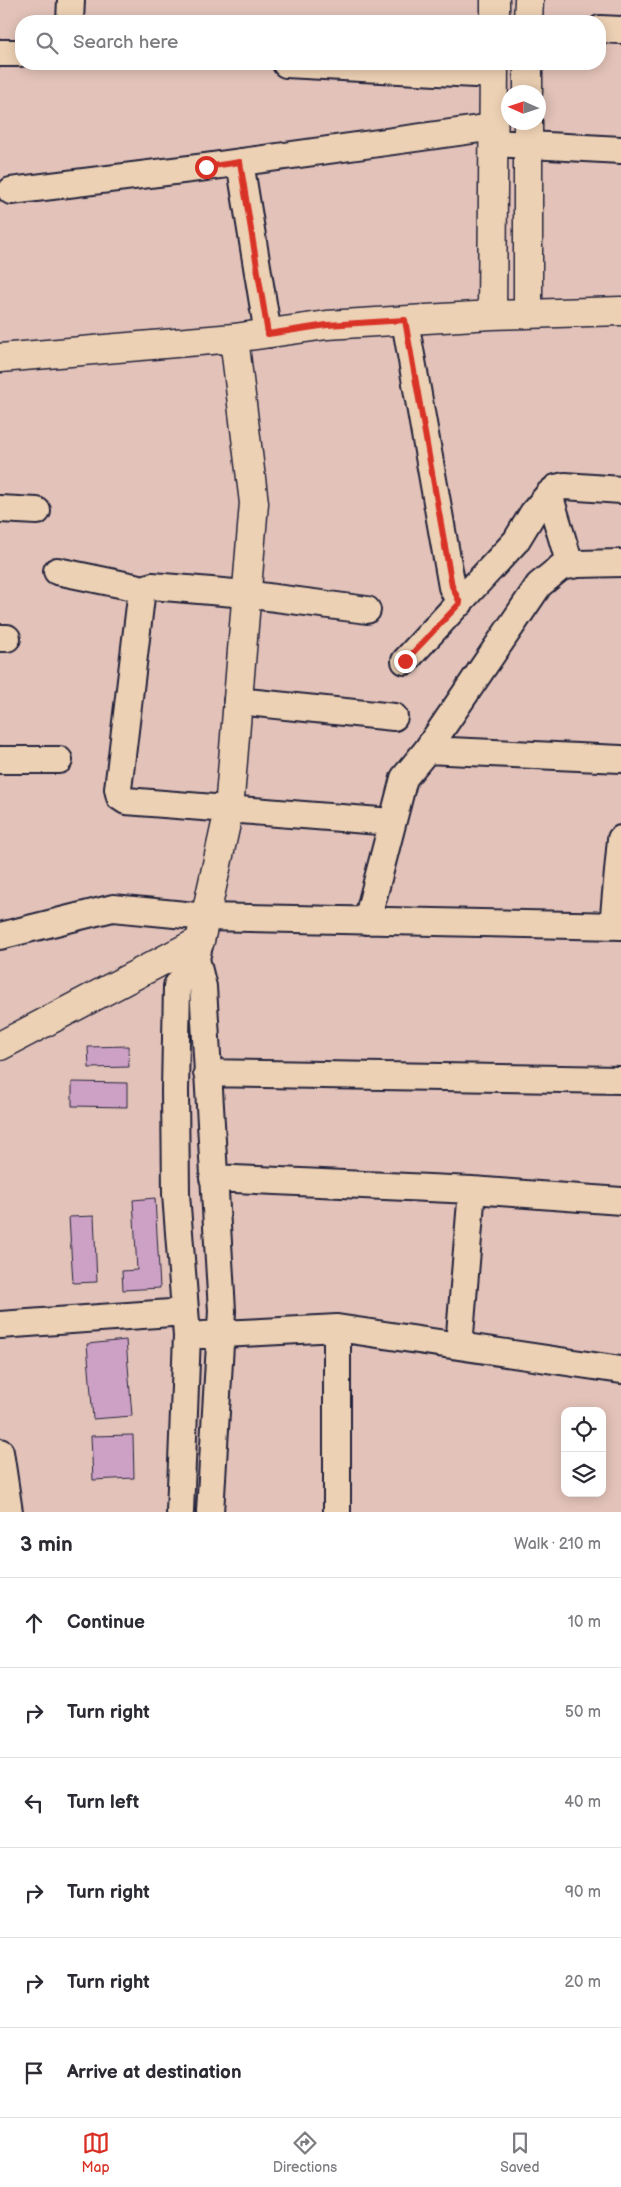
<!DOCTYPE html>
<meta charset="utf-8">
<style>
:root{--surface:#fff;--page:#f7f7f7;--text:#2b2b33;--muted:#7c7c81;--line:#e1e1e2;--accent:#d93025}
body{margin:0;font-family:"Balsamiq Sans",sans-serif;background:var(--page);color:var(--text)}
.controls{position:absolute;right:15px;bottom:15px;display:grid;overflow:hidden;border-radius:10px;box-shadow:0 2px 12px #0003}
.controls button{width:45px;height:45px;display:grid;place-items:center;padding:0;border:0;border-bottom:1px solid var(--line);background:var(--surface);color:var(--text);font:25px sans-serif}
.compass{position:absolute;left:501px;top:85px;width:45px;height:45px;border-radius:50%;background:var(--surface);box-shadow:0 2px 12px #0003;rotate:273deg}
.stop{position:absolute;width:15px;height:15px;margin:-11px;border:4px solid #d93025;border-radius:50%;background:#fff}
.stop.end{background:#d93025;border-color:#fff;box-shadow:0 1px 5px #0008}
.list{margin:0;padding:0;list-style:none}
h2{display:flex;justify-content:space-between;align-items:center;height:65px;margin:0;padding:0 20px;font-size:21px}
h2 small{font-size:16px;font-weight:400;color:var(--muted)}
.list li{display:grid;grid-template-columns:32px 1fr auto;gap:15px;align-items:center;box-sizing:border-box;height:90px;padding:0 20px;border-top:1px solid var(--line)}
.list b{display:block;font-size:19px;white-space:nowrap}
.list em{font-size:16px;font-style:normal;color:var(--muted)}
.icon{flex:none;width:28px;height:28px;fill:none;stroke:currentColor;stroke-width:2;stroke-linecap:round;stroke-linejoin:round}
.map{position:relative;flex:none;width:621px;height:1512px;overflow:hidden}
.search{position:absolute;background:var(--surface);box-shadow:0 2px 12px #0003;left:15px;right:15px;top:15px;height:55px;display:flex;align-items:center;gap:12px;box-sizing:border-box;padding:0 18px;border-radius:20px;color:var(--muted);font-size:19px}
.sheet{height:605px;background:var(--surface)}
nav{display:flex;justify-content:space-around;align-items:center;box-sizing:border-box;height:70px;border-top:1px solid var(--line);background:var(--surface);font-size:14px;color:var(--muted)}
nav a{display:grid;justify-items:center;gap:2px}
nav .on{color:var(--accent)}
.map>svg:first-child{display:block}
</style>
<div class="map">
<svg width="621" height="1512" viewBox="0 0 621 1512">
<rect width="100%" height="100%" fill="#e3c3b9"/>
<filter id="ink" filterUnits="userSpaceOnUse"><feTurbulence type="fractalNoise" baseFrequency=".02" numOctaves="2"/><feDisplacementMap in="SourceGraphic" scale="10" xChannelSelector="R" yChannelSelector="G"/><feConvolveMatrix kernelMatrix="1 2 1 2 8 2 1 2 1" color-interpolation-filters="sRGB"/></filter>
<g filter="url(#ink)">
<path fill="#cda1c5" stroke="#22223b" d="M128,1046l1,21 -40,1 -1,-21z
M72,1082l55,1v24l-55,-1z
M155,1198l5,90 -37,2 -1,-19 15,-1 -4,-70z
M94,1216l3,66 -24,1 -4,-66z
M126,1340l6,76 -39,3 -6,-75z
M133,1435l1,43 -41,2 -2,-44z"/>
<g fill="none" stroke-linecap="round" stroke-linejoin="round">
<g stroke="#22223b" stroke-width="30">
<path id="minor" d="M70,21l1,-21
M600,29l21,1
M0,53h21
M286,64l208,11
M493,143l128,7
M240,162l28,172
M11,191l195,-24 288,-40
M405,321l47,266 8,16
M549,494l21,71
M0,509l37,2
M57,571l87,18
M367,610l-121,-16 -94,-8 -8,3 -3,8 -23,192 2,8 6,4 266,21
M0,638h7
M405,661l111,-120 17,-28 16,-19 7,-6 9,-2 56,4
M237,701l157,16
M427,750l112,-165 22,-18 17,-3 43,-1
M0,760h59
M367,921l37,-143 23,-28 194,9
M613,926l8,-87
M0,936l113,-28 93,9 415,9
M196,959l7,28 19,324 -12,201
M207,1073l414,7
M213,1178l259,12 149,11
M0,1325l185,-13
M337,1328v184
M203,1335l134,-7 284,42
M459,1346l13,-156
M0,1452l9,60
M180,1512l7,-176 -11,-142 -1,-103 2,-105 19,-27 4,-18"/>
</g>
<g stroke="#22223b" stroke-width="31">
<path id="tertiary" d="M495,21v-21
M528,21l1,-21
M528,92v-28
M528,314v-192
M492,315l2,-251
M0,358l234,-20 93,-13 165,-10 129,-4
M0,1046l200,-105 29,-131 25,-307 -20,-165"/>
</g>
<use href="#minor" stroke="#edd1b4" stroke-width="26"/>
<use href="#tertiary" stroke="#edd1b4" stroke-width="28"/>
</g>
</g>
<g fill="none" stroke-linecap="round" stroke-linejoin="round" filter="url(#ink)">
<path stroke="#d93025" stroke-width="6" d="M206,167l34,-5 28,172 59,-9 78,-5 47,266 8,17 -55,58"/>
</g>
</svg>
<div class="controls">
<button><svg class="icon" aria-label="locate" viewBox="0 0 24 24"><circle cx="12" cy="12" r="6"/><path d="M12 2v4M12 18v4M2 12h4M18 12h4"/></svg></button>
<button><svg class="icon" aria-label="layers" viewBox="0 0 24 24"><path d="M12 4l9 5-9 5-9-5zM3 14l9 5 9-5"/></svg></button>
</div>
<svg class="compass" viewBox="-18 -18 36 36"><path d="M0-13l5 13h-10z" fill="#e53935"/><path d="M0 13l5-13h-10z" fill="#7c7c81"/></svg>
<div class="stop" style="left:206px;top:167px"></div>
<div class="stop end" style="left:405px;top:661px"></div>
<div class="search"><svg class="icon" aria-label="search" viewBox="0 0 24 24"><circle cx="10" cy="10" r="6"/><path d="M15 15l6 6"/></svg>Search here</div>
</div>
<section class="sheet">
<h2>3 min<small>Walk · 210 m</small></h2>
<ul class="list">
<li><svg class="icon" aria-label="ahead" viewBox="0 0 24 24"><path d="M12 20V5M6 11l6-6 6 6"/></svg><div><b>Continue</b></div><em>10 m</em></li>
<li><svg class="icon" aria-label="right" viewBox="0 0 24 24"><path d="M7 20v-9h11M14 6l5 5-5 5"/></svg><div><b>Turn right</b></div><em>50 m</em></li>
<li><svg class="icon" aria-label="left" viewBox="0 0 24 24"><path d="M17 20v-9H6M10 6l-5 5 5 5"/></svg><div><b>Turn left</b></div><em>40 m</em></li>
<li><svg class="icon" aria-label="right" viewBox="0 0 24 24"><path d="M7 20v-9h11M14 6l5 5-5 5"/></svg><div><b>Turn right</b></div><em>90 m</em></li>
<li><svg class="icon" aria-label="right" viewBox="0 0 24 24"><path d="M7 20v-9h11M14 6l5 5-5 5"/></svg><div><b>Turn right</b></div><em>20 m</em></li>
<li><svg class="icon" aria-label="arrive" viewBox="0 0 24 24"><path d="M6 21V4h12l-3 4 3 4H6"/></svg><div><b>Arrive at destination</b></div></li>
</ul>
</section>
<nav>
<a class="on"><svg class="icon" aria-label="map" viewBox="0 0 24 24"><path d="M3 6l6-2 6 2 6-2v14l-6 2-6-2-6 2zM9 4v14M15 6v14"/></svg>Map</a>
<a><svg class="icon" aria-label="directions" viewBox="0 0 24 24"><path d="M12 3l9 9-9 9-9-9zM9 14v-3h6M13 9l2 2-2 2"/></svg>Directions</a>
<a><svg class="icon" aria-label="saved" viewBox="0 0 24 24"><path d="M7 4h10v16l-5-4-5 4z"/></svg>Saved</a>
</nav>
